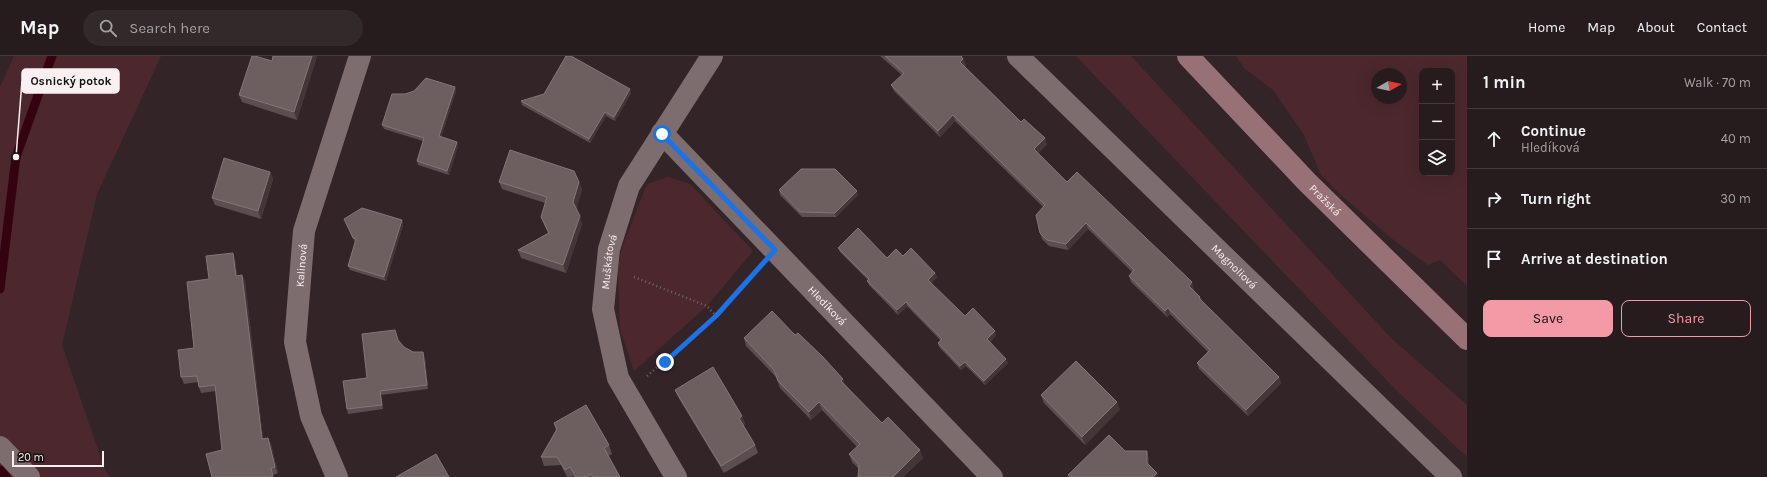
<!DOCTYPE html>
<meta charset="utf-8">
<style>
:root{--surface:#261c1d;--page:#32292a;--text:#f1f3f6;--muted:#a4a1a4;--line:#423a3b;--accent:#f49aa6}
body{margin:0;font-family:Karla,sans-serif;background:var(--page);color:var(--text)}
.controls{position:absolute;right:12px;top:12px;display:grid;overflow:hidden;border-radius:8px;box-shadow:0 4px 16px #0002}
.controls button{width:36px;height:36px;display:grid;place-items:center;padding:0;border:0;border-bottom:1px solid var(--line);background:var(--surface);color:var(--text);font:20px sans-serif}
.compass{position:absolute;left:1371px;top:12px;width:36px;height:36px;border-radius:50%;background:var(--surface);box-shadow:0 4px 16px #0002;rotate:81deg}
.scale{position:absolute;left:12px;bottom:10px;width:92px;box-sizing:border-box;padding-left:4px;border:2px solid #faf0f1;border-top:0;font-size:11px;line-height:14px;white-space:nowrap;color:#faf0f1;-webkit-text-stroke:3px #161011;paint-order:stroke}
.stop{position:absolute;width:12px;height:12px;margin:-9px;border:3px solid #1a73e8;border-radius:50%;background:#fff}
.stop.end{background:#1a73e8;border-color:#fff;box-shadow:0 1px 4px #0008}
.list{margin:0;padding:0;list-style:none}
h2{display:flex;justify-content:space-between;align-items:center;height:52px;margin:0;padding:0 16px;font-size:17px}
h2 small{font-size:13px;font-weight:400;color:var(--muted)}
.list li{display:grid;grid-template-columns:26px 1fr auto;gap:12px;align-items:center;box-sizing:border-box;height:60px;padding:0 16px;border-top:1px solid var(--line)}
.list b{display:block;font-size:15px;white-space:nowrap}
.list p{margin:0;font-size:13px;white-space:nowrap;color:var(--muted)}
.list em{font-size:13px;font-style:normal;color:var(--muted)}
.actions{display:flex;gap:8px;padding:12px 16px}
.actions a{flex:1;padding:9px 0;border:1px solid var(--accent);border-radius:8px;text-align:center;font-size:14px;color:var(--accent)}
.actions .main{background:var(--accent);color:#111}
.icon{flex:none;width:22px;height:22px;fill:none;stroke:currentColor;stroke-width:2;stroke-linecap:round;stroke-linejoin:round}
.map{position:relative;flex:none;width:1467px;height:421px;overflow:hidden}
header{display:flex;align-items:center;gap:24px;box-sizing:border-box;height:56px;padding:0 20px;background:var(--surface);border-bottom:1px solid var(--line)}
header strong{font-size:19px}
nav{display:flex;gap:22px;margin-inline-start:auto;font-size:14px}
.search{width:280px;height:36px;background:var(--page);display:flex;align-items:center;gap:10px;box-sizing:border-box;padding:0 14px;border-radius:22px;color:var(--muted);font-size:15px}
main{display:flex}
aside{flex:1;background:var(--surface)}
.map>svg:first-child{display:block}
</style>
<header>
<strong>Map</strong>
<div class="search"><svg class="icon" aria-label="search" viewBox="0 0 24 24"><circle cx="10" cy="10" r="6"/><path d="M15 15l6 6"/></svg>Search here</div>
<nav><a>Home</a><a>Map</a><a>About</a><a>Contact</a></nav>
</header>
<main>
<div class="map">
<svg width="1467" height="421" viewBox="0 0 1467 421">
<rect width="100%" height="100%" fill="#332527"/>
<path fill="#4c282e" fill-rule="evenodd" d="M14,0h147l-64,138 -35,151 43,125 5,7h-110v-390z
M1076,0h55l259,281 77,68v52l-70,-66z
M1236,0h231v230l-27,-26 -12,5 -37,-27 -50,-43 -20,-20 -17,-40 -31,-45 -29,-22zM1422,15h30v102h-30zM1377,18h24v24h-24z
M668,121l22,7 63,67 -46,55 -73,65 -14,-42 -2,-58 3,-21 26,-66z"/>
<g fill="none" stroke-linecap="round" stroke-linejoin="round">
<path stroke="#350310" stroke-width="9" d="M0,233l16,-132 36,-101
M0,414l6,7"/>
<path stroke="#736668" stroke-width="2.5" stroke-dasharray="1 3" stroke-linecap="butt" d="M634,221l73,29 9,10
M647,320l69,-60 41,-46"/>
<g stroke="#7e6d6f" stroke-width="22">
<path id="s1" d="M1018,0l433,421"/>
<path id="s2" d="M662,77l330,344"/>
<path d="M0,391l29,30"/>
<path id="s3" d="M337,421l-26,-61 -16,-74 9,-111 56,-175"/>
<path id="s4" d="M676,421l-58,-99 -15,-69 6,-60 20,-63 83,-130"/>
</g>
<path stroke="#987176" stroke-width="22" id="s5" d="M1188,0l119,126 160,157"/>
</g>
<path fill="#5c4d4e" d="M317,0l-20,64 -55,-18 -3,-7 33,-34z
M880,0h81l2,3 3,6 -2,1 57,56 26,22 -9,9 29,29 127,107 -1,1 7,7 2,4 77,76 2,6 -33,33 -49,-47 -2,-6 11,-11 -38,-38 -3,3 -36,-35 -2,-6 3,-4 -44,-43 -20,21 -19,-4 -7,-7 -2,-6 3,-26 -88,-86 -15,16 -46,-46 -3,-6 11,-10z
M455,31l1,4 -15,46 16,5 1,4 -9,29 -31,-10 -1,-4 6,-20 -39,-12 -2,-4 23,-31z
M631,37l-16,28 -9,-5 -16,27 -68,-38 -1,-4z
M270,116l3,7 -12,40 -46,-14 -3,-7z
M499,126h80l3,8 -6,19 6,15 -16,49 -45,-15 -3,-8 30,-17 -4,-9 -3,-7 4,-14 -43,-14z
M779,134l79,5 -22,22h-34l-22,-22z
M344,163l58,1 1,5 -17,56 -36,-11 -2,-4 7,-24z
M838,192l49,10 16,-2 32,17 2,4 -6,6 34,33 31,19 -6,7 18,21 -23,22 -19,-19 -5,4 -22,-23 -1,-4 2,-3 -33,-34 -9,9 -29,-30 -2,-4 1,-1 -28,-28z
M235,204l2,16 5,-1 3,6 18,158 8,5 7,29 -5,2 -51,-25 -6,-59 -15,2 -2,-6 -1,-5 -14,2 -3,-7 13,-29z
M795,279l87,88 41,35 -20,19h-45l1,-8 -7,-7 -3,-8 8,-7 -35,-37 -11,10 -31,-32 -4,-11 -30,-31 -2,-8z
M398,284l6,7 9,5 12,5 3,32 -47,6 2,14 -35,5 -1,-5 20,-31z
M675,334l67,26 3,8 -2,1 12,20 3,8 -34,20 -46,-76z
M1041,339l79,14 -35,36 -41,-42z
M554,367l55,22 3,9 -4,2 12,21h-46l-1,-1 -2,1h-4l-6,-12 -17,1 -3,-9 15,-26z"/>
<path fill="#443637" d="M312,0h5l-20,64 -3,-8z
M963,3l3,6 -4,3 -2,-6z
M455,31l1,4 -16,50 -1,-5z
M630,33l1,4 -16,28 -1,-4z
M605,56l1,4 -16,27 -1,-4z
M953,59l2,6 -15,16 -2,-6z
M1045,82l2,6 -11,11 -2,-6z
M457,86l1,4 -9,29 -2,-4z
M270,116l3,7 -12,40 -3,-8z
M579,126l3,8 -6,20 -3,-8z
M857,135l1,4 -22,22 -1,-4z
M580,160l2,8 -16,49 -3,-8z
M402,164l1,5 -17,56 -2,-4z
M1086,167l2,6 -20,21 -2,-6z
M233,197l2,7 3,22 -2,-6z
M935,217l2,4 -8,7 -1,-4z
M242,219l3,6 19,165 -2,-7z
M1192,226l2,7 -3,3 -2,-6z
M906,246l1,4 -9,9 -1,-5z
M1168,252l2,6 -3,3 -2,-6z
M995,275l1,4 -8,8 -1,-4z
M423,296l2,5 3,32 -1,-4z
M1006,303l2,4 -23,22 -1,-4z
M965,306l1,4 -5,4 -1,-4z
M1279,321l2,6 -33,33 -2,-6z
M843,323l3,7 -5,-5z
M819,346l3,8 -11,10 -2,-8z
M1117,346l3,7 -35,36 -3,-8z
M742,360l3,8 -3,1 -3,-7z
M268,382l3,6 7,29 -3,-6z
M920,394l3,8 -20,19h-10z
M1147,395l2,7v12l-2,-7z
M1157,417l1,4h-5z"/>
<path fill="#6d5f60" stroke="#837676" d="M252,0h3l17,5 1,-5h39l-18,56 -55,-17z
M566,0h5l59,33 -16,28 -9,-5 -16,27 -68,-38 23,-7z
M885,0h76l2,3 -3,3 61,60 3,-3 21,19 -11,11 33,33 10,-10 115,110 -3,4 11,11 -1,1 80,79 -33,33 -49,-47 13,-13 -42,-42 -3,3 -36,-35 5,-6 -48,-47 -20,21 -19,-4 -7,-7 -4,-18 9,-10 -92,-90 -15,16 -47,-46 13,-12z
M426,22l29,9 -16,49 18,6 -10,29 -30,-10 7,-23 -42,-13 10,-31h13l9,-3z
M510,94l64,21 5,11 -6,20 7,14 -17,49 -45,-15 31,-17 -8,-16 6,-20 -48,-15z
M224,102l46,14 -12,39 -46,-13z
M801,113h34l22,22 -22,22 -35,-1 -21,-22z
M362,152l40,12 -18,57 -36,-11 8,-27 -3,-1 -9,-19z
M858,172l29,30 9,-9 7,7 8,-8 24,25 -7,7 37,36 8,-8 22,23 -8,8 19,20 -22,22 -19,-19 -5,4 -22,-23 4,-4 -36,-37 -9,8 -30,-29 2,-2 -31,-31z
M233,197l3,23 6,-1 20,164 6,-1 7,29 -4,1 2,9h-61l-6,-23 16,-4 -7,-65 -16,2 -2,-11 -16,1 -3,-27 16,-2 -7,-66 22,-3 -3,-23z
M772,255l23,24 3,-2 25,24 20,22 -2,2 41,42 6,-6 32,33 -27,27h-35l1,-12 -10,-11 11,-10 -41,-42 -10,10 -31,-31 -4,-11 -30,-32z
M395,274l3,10 6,7 9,5h10l4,33 -47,6 2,14 -35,4 -4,-28 24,-3 -5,-44z
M1076,305l41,41 -35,35 -41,-42z
M713,311l29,49 -3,2 16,27 -34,21 -46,-76z
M586,349l23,40 -5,3 16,29h-27l-2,-3 -5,3h-10l-6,-10 -5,3 -8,-13h-16l16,-28 -3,-6z
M1109,379l16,16h22v12l10,10 -4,4h-83l-2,-2z
M436,398l13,23h-53z"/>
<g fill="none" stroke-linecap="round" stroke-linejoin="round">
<path stroke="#1a73e8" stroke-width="5" d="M662,78l113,116 -59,66 -51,46"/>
</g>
<g text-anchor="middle" stroke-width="3.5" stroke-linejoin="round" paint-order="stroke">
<g font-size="11" fill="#faf0f1" stroke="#161011">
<text dy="4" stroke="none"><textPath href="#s5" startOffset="199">Pražská</textPath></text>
<text dy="4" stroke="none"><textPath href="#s4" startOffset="233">Muškátová</textPath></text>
<text dy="4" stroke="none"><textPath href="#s3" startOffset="219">Kalinová</textPath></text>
<text dy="4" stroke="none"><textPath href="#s1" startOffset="302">Magnoliová</textPath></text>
<text dy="4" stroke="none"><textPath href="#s2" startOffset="239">Hledíková</textPath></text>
</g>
</g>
<path fill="none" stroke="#faf0f1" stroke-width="1.5" d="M16 101L22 25"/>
<circle fill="#faf0f1" stroke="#161011" stroke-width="1.5" cx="16" cy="101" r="4"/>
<rect fill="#faf0f1" stroke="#faf0f1" stroke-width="1.5" x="22" y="13" width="97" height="24" rx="4"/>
<g font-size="12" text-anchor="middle" font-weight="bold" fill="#111">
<text x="71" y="29">Osnický potok</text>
</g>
</svg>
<div class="controls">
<button>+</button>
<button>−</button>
<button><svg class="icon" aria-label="layers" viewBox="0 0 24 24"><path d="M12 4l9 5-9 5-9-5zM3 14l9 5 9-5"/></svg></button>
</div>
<svg class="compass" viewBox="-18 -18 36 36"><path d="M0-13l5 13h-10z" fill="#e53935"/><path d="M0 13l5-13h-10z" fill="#a4a1a4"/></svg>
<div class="scale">20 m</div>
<div class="stop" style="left:662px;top:78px"></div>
<div class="stop end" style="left:665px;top:306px"></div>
</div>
<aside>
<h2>1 min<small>Walk · 70 m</small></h2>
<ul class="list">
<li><svg class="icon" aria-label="ahead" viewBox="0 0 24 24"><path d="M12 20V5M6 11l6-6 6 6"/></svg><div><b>Continue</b><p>Hledíková</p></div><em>40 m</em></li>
<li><svg class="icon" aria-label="right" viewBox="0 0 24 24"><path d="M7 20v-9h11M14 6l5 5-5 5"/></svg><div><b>Turn right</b></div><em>30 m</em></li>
<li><svg class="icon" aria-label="arrive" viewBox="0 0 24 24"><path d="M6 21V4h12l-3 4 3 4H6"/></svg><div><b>Arrive at destination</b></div></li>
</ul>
<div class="actions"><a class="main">Save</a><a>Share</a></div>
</aside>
</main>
